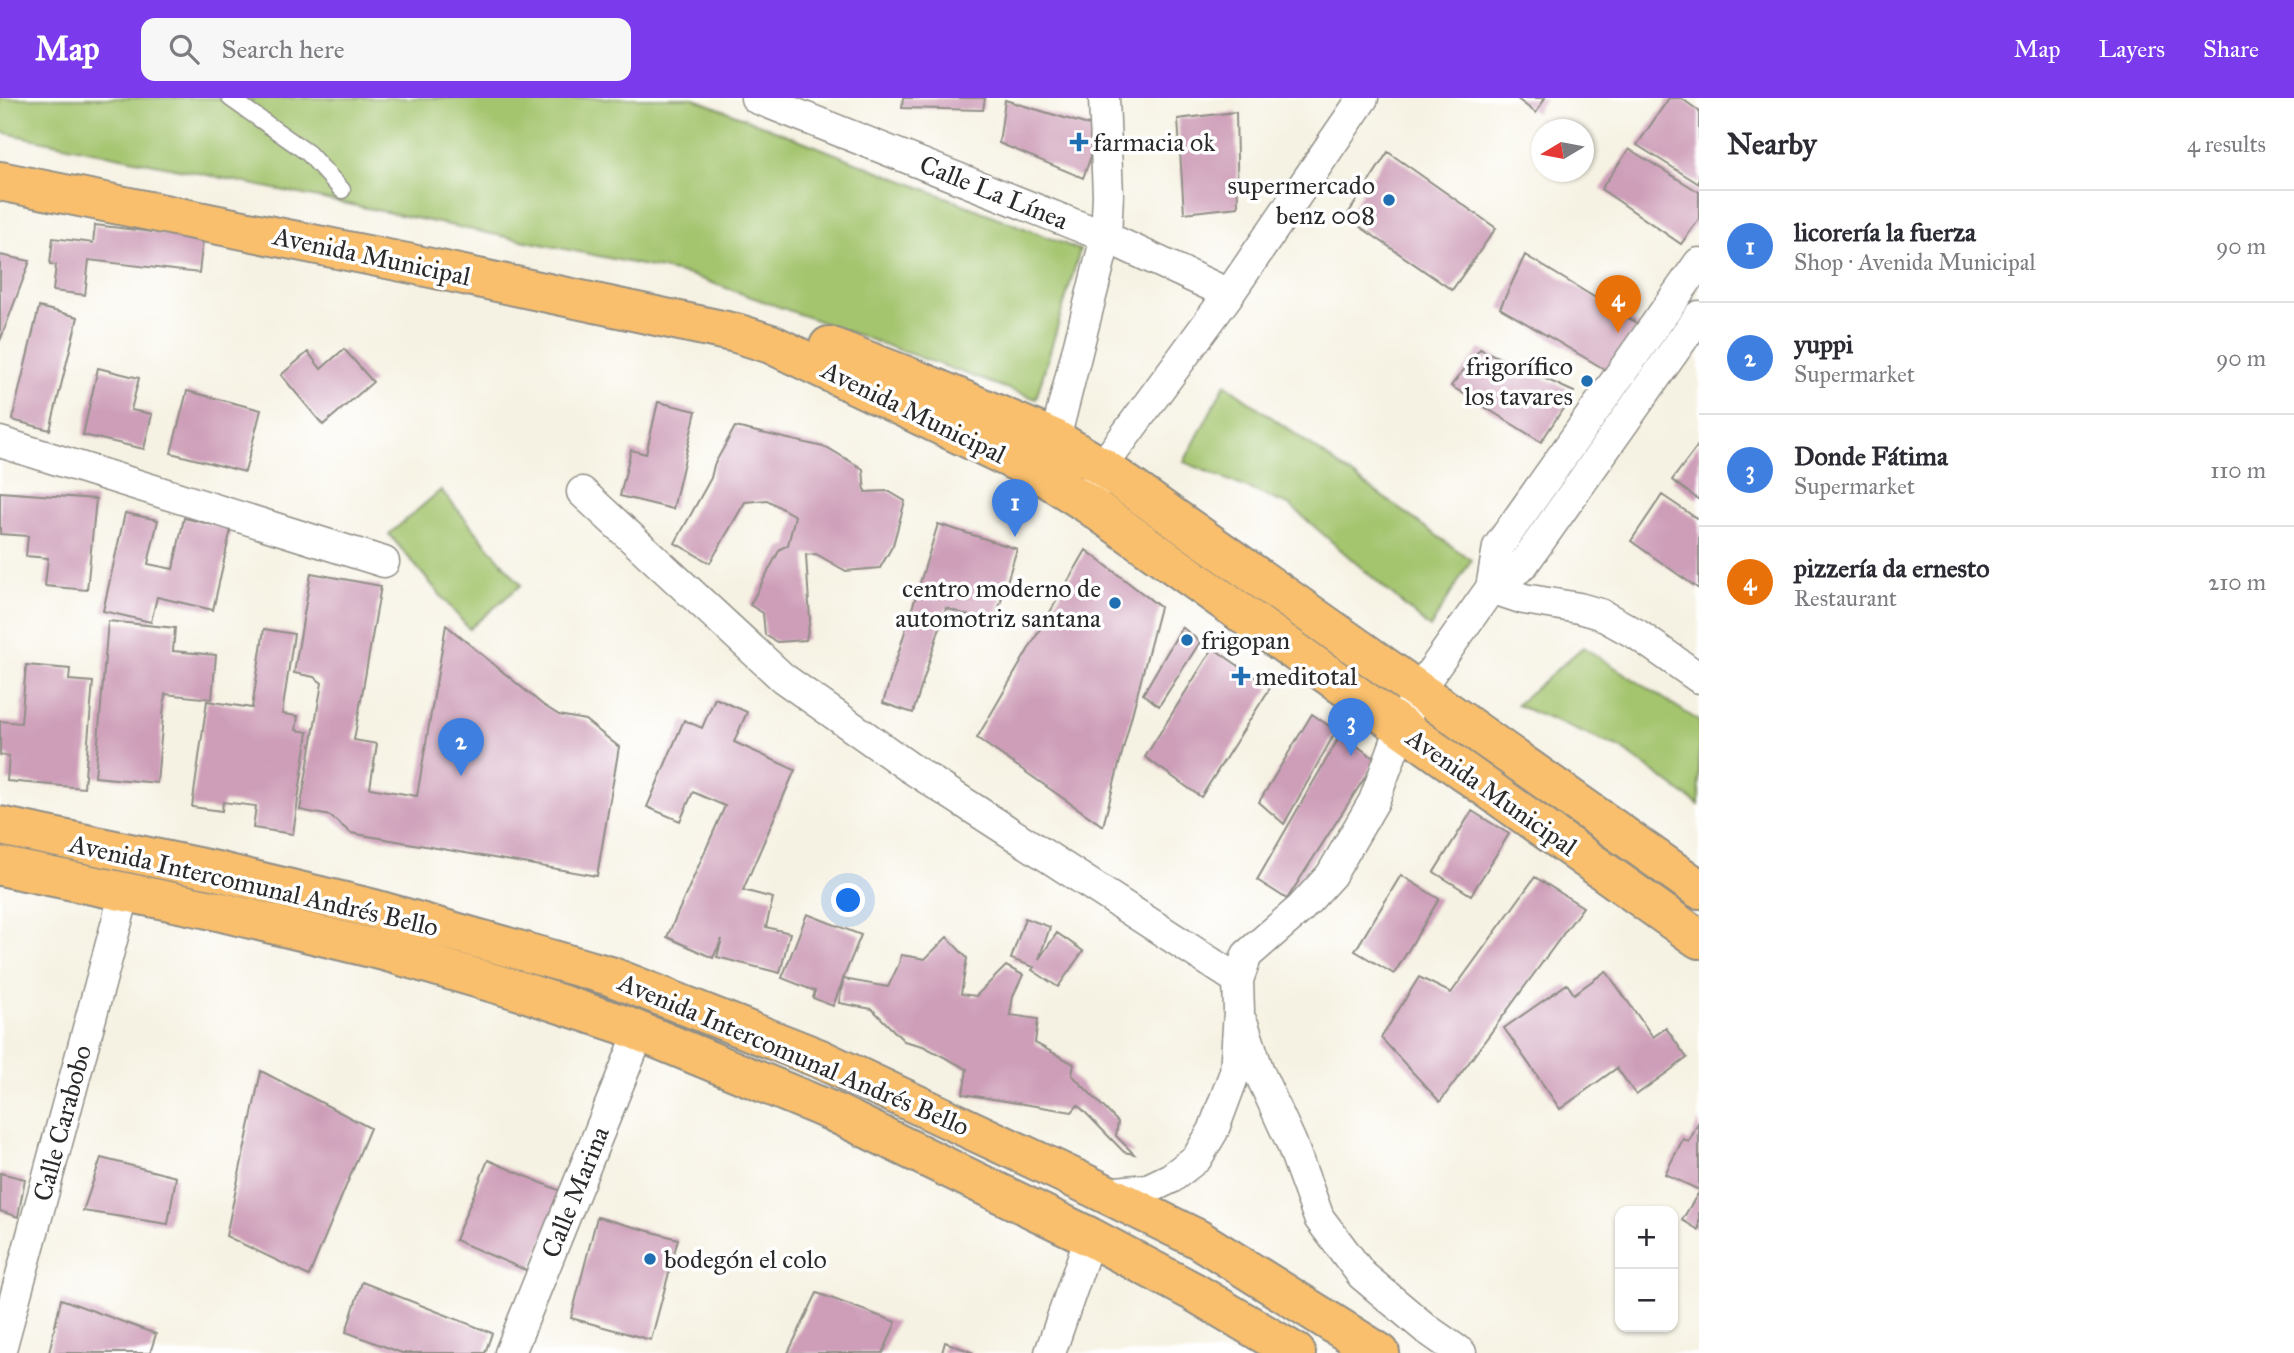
<!DOCTYPE html>
<meta charset="utf-8">
<style>
:root{--surface:#fff;--page:#f7f7f7;--text:#2b2b33;--muted:#7c7c81;--line:#e1e1e2;--accent:#7c3aed}
body{margin:0;font-family:"IM FELL Great Primer",serif;background:var(--page);color:var(--text)}
.controls{position:absolute;right:21px;bottom:21px;display:grid;overflow:hidden;border-radius:14px;box-shadow:0 2px 5px #0004}
.controls button{width:63px;height:63px;display:grid;place-items:center;padding:0;border:0;border-bottom:2px solid var(--line);background:var(--surface);color:var(--text);font:35px sans-serif}
.compass{position:absolute;left:1531px;top:21px;width:63px;height:63px;border-radius:50%;background:var(--surface);box-shadow:0 2px 5px #0004;rotate:260deg}
.you{position:absolute;left:849px;top:803px;width:24px;height:24px;margin:-18px;border:5px solid #fff;border-radius:50%;background:#1a73e8;box-shadow:0 0 0 10px #1a73e833}
.badge{display:grid;place-items:center;width:46px;height:46px;border-radius:50%;background:var(--accent);color:#fff;font-size:23px;font-weight:700}
.pin{position:absolute;translate:-50% -58px;filter:drop-shadow(0 2px 4px #0008)}
.pin::after{content:'';position:absolute;top:37px;width:24px;height:21px;background:inherit;clip-path:polygon(0 0,100% 0,50% 100%)}
.list{margin:0;padding:0;list-style:none}
h2{display:flex;justify-content:space-between;align-items:center;height:91px;margin:0;padding:0 28px;font-size:30px}
h2 small{font-size:23px;font-weight:400;color:var(--muted)}
.list li{display:grid;grid-template-columns:46px 1fr auto;gap:21px;align-items:center;box-sizing:border-box;height:112px;padding:0 28px;border-top:2px solid var(--line)}
.list b{display:block;font-size:26px;white-space:nowrap}
.list p{margin:0;font-size:23px;white-space:nowrap;color:var(--muted)}
.list em{font-size:23px;font-style:normal;color:var(--muted)}
.icon{flex:none;width:38px;height:38px;fill:none;stroke:currentColor;stroke-width:2;stroke-linecap:round;stroke-linejoin:round}
.map{position:relative;flex:none;width:1699px;height:1255px;overflow:hidden}
header{display:flex;align-items:center;gap:42px;box-sizing:border-box;height:98px;padding:0 35px;background:var(--accent);color:#fff}
header strong{font-size:33px}
nav{display:flex;gap:38px;margin-inline-start:auto;font-size:24px}
.search{width:490px;height:63px;background:var(--page);display:flex;align-items:center;gap:18px;box-sizing:border-box;padding:0 24px;border-radius:14px;color:var(--muted);font-size:26px}
main{display:flex}
aside{flex:1;background:var(--surface)}
.map>svg:first-child{display:block}
</style>
<header>
<strong>Map</strong>
<div class="search"><svg class="icon" aria-label="search" viewBox="0 0 24 24"><circle cx="10" cy="10" r="6"/><path d="M15 15l6 6"/></svg>Search here</div>
<nav><a>Map</a><a>Layers</a><a>Share</a></nav>
</header>
<main>
<div class="map">
<svg width="1699" height="1255" viewBox="0 0 1699 1255">
<rect width="100%" height="100%" fill="#fff"/>
<filter id="ink" filterUnits="userSpaceOnUse"><feTurbulence type="fractalNoise" baseFrequency=".0143" numOctaves="2"/><feDisplacementMap in="SourceGraphic" scale="14" xChannelSelector="R" yChannelSelector="G"/><feConvolveMatrix kernelMatrix="1 2 1 2 8 2 1 2 1" color-interpolation-filters="sRGB"/></filter>
<filter id="wash" filterUnits="userSpaceOnUse"><feTurbulence type="fractalNoise" baseFrequency=".00686" numOctaves="4" result="noise"/><feDisplacementMap in="SourceGraphic" scale="28" xChannelSelector="R" yChannelSelector="G"/><feGaussianBlur stdDeviation="1.57" result="paint"/><feColorMatrix in="noise" values="0 0 0 0 0 0 0 0 0 0 0 0 0 0 0 0 0 1.4 0 .05"/><feComposite in="paint" operator="in"/></filter>
<g filter="url(#wash)">
<rect width="100%" height="100%" fill="#f6f2e3"/>
<path fill="#a4c56e" stroke="#68784c" stroke-width="2" d="M0,0h693l387,152 -44,149 -346,-124 -690,-143z
M1225,286l246,176 -41,68 -139,-122 -107,-44z
M441,392l80,95 -52,44 -80,-95z
M1583,549l116,74v84l-77,-56 -106,-44z"/>
<g id="blocks">
<path fill="#ce9eb8" d="M903,0h82l-2,12 -81,-2z
M1516,0h29l-9,15z
M1669,0h12l18,13v73l-62,-39z
M1005,2l96,29 -18,49 -84,-35z
M1236,14l2,95 -54,6 -6,-94z
M1629,51l70,43v27l-18,25 -80,-55z
M1388,54l108,76 -44,62 -106,-73z
M95,127l108,13 -4,35 -110,-13 -4,35 -32,-4 3,-26 -6,-1 3,-26 40,5z
M0,157l30,6 -30,80z
M1525,157l115,70 -34,45 -106,-62z
M39,209l39,10 -28,113 -38,-10z
M344,251l29,33 -50,43 -42,-50 27,-23 13,17z
M1480,251l94,43 -33,50 -90,-56z
M98,270l41,10 -8,32 21,4 -8,35 -61,-14z
M187,293l74,19 -16,62 -74,-19z
M658,304l38,9 -23,98 -53,-13 11,-46 15,4z
M735,329l93,21 35,21 2,23 23,-1 17,10 -12,44 -13,23 -34,3 -30,-17 -10,1 4,65 -4,20 -29,2 -12,-7 -2,-22 -13,-8 30,-56 8,-4 7,-29 -28,-16 -22,2 -35,61 -35,-20 36,-65 3,-13z
M1699,346v56l-27,-20z
M0,394l96,7 -9,91 -42,-4 3,-28 -22,-2 2,-20 -28,-2z
M1662,397l37,25v69l-68,-48z
M125,415l33,7 -10,44 25,5 11,-51 47,11 -18,81 -56,-13 -6,25 -48,-11z
M938,426l79,25 -23,75 -48,-16 -33,105 -30,-10z
M1086,452l74,57 -57,219 -126,-88z
M311,475l70,13 -27,154 23,4 -7,44 47,8 29,-171 97,80 16,10 26,5 34,27 -22,129 -246,-43 -21,-17 -30,-6 22,-127 -8,-6 -20,-4z
M108,523l67,7 -2,23 43,4 -4,44 -47,-5 -8,89 -62,-6z
M1182,529l18,15 -41,64 -16,-12z
M264,531l30,5 -12,80 16,2 -2,14 12,2 -15,102 -40,-6 3,-22 -33,-4 -1,9 -30,-4 15,-106 45,7z
M1213,550l57,40 -69,109 -56,-40z
M26,567l44,4 -1,11 24,2 -9,106 -77,-7 2,-25 -9,-1v-34l21,2z
M715,600l32,14 -13,30 61,28 -52,120 30,8 -7,29 24,6 -10,40 -63,-16 5,-18 -9,19 -46,-21 58,-131 -32,-14 -13,29 -33,-14 37,-87 18,8z
M1312,616l24,17 -52,93 -25,-22z
M1341,636l35,26 -89,139 -30,-19z
M1472,713l37,23 -38,61 -37,-23z
M1401,777l38,24 -45,75 -39,-23z
M1535,779l48,30 -143,195 -59,-64 38,-61 32,16z
M807,816l54,21 -18,44 45,8 11,-23 2,-9 24,4 22,-22 20,21 -6,36 15,2 30,-30 17,9 -10,21 -3,19 28,4 -3,24 39,21 -2,11 46,47 -2,14 18,18 -10,-2 -46,-47 -6,7 -109,-18 4,-25 -44,-23 -19,-5 -32,-32 -33,-6 4,-23 -10,26 -20,-8 2,-7 -33,-13z
M1025,820l25,9 -11,32 18,-26 26,18 -25,36 -26,-17 2,-3 -23,-8z
M1606,873l47,66 13,-9 21,30 -51,37 -19,-27 -57,41 -56,-81 63,-44 7,10z
M261,973l109,57 -61,148 -83,-40z
M1699,1023v69l-34,-16 18,-35 6,3z
M101,1060l75,19 -8,47 -85,-13z
M488,1062l75,32 -33,80 -75,-32z
M0,1075l25,6 -7,38 -18,-6z
M1699,1094v38l-17,-10z
M597,1119l81,22 -27,101 -80,-22z
M362,1184l130,51 -7,20h-83l-56,-21z
M817,1195l79,29 -13,31h-95z
M61,1201l95,35 -6,19h-101z
M945,1244l29,11h-32z"/>
</g>
</g>
<g filter="url(#ink)">
<use href="#blocks" fill-opacity="0" stroke="#908e87" stroke-width="2"/>
<g fill="none" stroke-linecap="round" stroke-linejoin="round">
<g stroke="#908e87" stroke-width="19">
<path id="service" d="M230,0l78,55 34,37"/>
</g>
<g stroke="#908e87" stroke-width="33">
<path id="minor" d="M756,0l350,139 123,57
M0,344l384,120
M1046,358l9,-17 51,-202 2,-42 -4,-97
M1095,388l7,-19 127,-173 134,-196
M582,394l201,186 126,89 329,213
M1491,490l7,-41 201,-284
M1491,490l33,11 55,9 21,6 38,21 61,43
M1243,926l16,48 32,70 28,76 43,57 63,53 36,25
M1105,1095l43,-4 23,-11 26,-20 16,-27 22,-59 4,-60 -1,-32 9,-25 53,-46 31,-34 43,-74 27,-73 17,-37 73,-103 31,-22 177,-250
M0,1255l125,-461
M510,1255l130,-322
M1050,1255l40,-116"/>
</g>
<g stroke="#908e87" stroke-width="42">
<path id="trunk" d="M0,83l412,83 324,69 35,11 267,128 50,32 611,435
M829,248l88,34 138,59 47,28 597,422
M0,728l212,44 162,39 236,67 208,82 264,124 116,57 182,114
M0,768l222,46 162,39 140,41 97,32 210,87 259,126 104,55 102,61"/>
</g>
<use href="#service" stroke="#fff" stroke-width="16"/>
<use href="#minor" stroke="#fff" stroke-width="30"/>
<use href="#trunk" stroke="#f9bf6d" stroke-width="38"/>
</g>
</g>
<g fill="#1f6fb2" stroke="#fff" stroke-width="2.5">
<path d="M1075.5 33.5h7v7h7v7h-7v7h-7v-7h-7v-7h7z"/>
<circle cx="1389" cy="102" r="7"/>
<circle cx="1587" cy="283" r="7"/>
<circle cx="1115" cy="505" r="7"/>
<circle cx="1187" cy="542" r="7"/>
<path d="M1237.5 567.5h7v7h7v7h-7v7h-7v-7h-7v-7h7z"/>
<circle cx="650" cy="1161" r="7"/>
</g>
<g text-anchor="middle" stroke-width="7" stroke-linejoin="round" paint-order="stroke">
<g font-size="26" fill="#2b2b2b" stroke="#fff" text-anchor="start">
<text x="1093" y="53">farmacia ok</text>
<text x="1375" y="96" text-anchor="end">supermercado<tspan x="1375" dy="30">benz 008</tspan></text>
<text x="1573" y="277" text-anchor="end">frigorífico<tspan x="1573" dy="30">los tavares</tspan></text>
<text x="1101" y="499" text-anchor="end">centro moderno de<tspan x="1101" dy="30">automotriz santana</tspan></text>
<text x="1201" y="551">frigopan</text>
<text x="1255" y="587">meditotal</text>
<text x="664" y="1170">bodegón el colo</text>
</g>
<g font-size="26" fill="#2b2b2b" stroke="#fff">
<text transform="translate(994 94) rotate(22)" y="9">Calle La Línea</text>
<text transform="translate(372 158) rotate(12)" y="9">Avenida Municipal</text>
<text transform="translate(914 314) rotate(26)" y="9">Avenida Municipal</text>
<text transform="translate(1492 694) rotate(35)" y="9">Avenida Municipal</text>
<text transform="translate(254 787) rotate(13)" y="9">Avenida Intercomunal Andrés Bello</text>
<text transform="translate(794 956) rotate(23)" y="9">Avenida Intercomunal Andrés Bello</text>
<text transform="translate(62 1025) rotate(-75)" y="9">Calle Carabobo</text>
<text transform="translate(575 1094) rotate(-68)" y="9">Calle Marina</text>
</g>
</g>
</svg>
<div class="controls">
<button>+</button>
<button>−</button>
</div>
<svg class="compass" viewBox="-18 -18 36 36"><path d="M0-13l5 13h-10z" fill="#e53935"/><path d="M0 13l5-13h-10z" fill="#7c7c81"/></svg>
<div class="you"></div>
<div class="pin badge" style="left:1015px;top:439px;background:#3f7fe0">1</div>
<div class="pin badge" style="left:461px;top:678px;background:#3f7fe0">2</div>
<div class="pin badge" style="left:1351px;top:658px;background:#3f7fe0">3</div>
<div class="pin badge" style="left:1618px;top:235px;background:#e8710a">4</div>
</div>
<aside>
<h2>Nearby<small>4 results</small></h2>
<ul class="list">
<li><span class="badge" style="background:#3f7fe0">1</span><div><b>licorería la fuerza</b><p>Shop · Avenida Municipal</p></div><em>90 m</em></li>
<li><span class="badge" style="background:#3f7fe0">2</span><div><b>yuppi</b><p>Supermarket</p></div><em>90 m</em></li>
<li><span class="badge" style="background:#3f7fe0">3</span><div><b>Donde Fátima</b><p>Supermarket</p></div><em>110 m</em></li>
<li><span class="badge" style="background:#e8710a">4</span><div><b>pizzería da ernesto</b><p>Restaurant</p></div><em>210 m</em></li>
</ul>
</aside>
</main>
